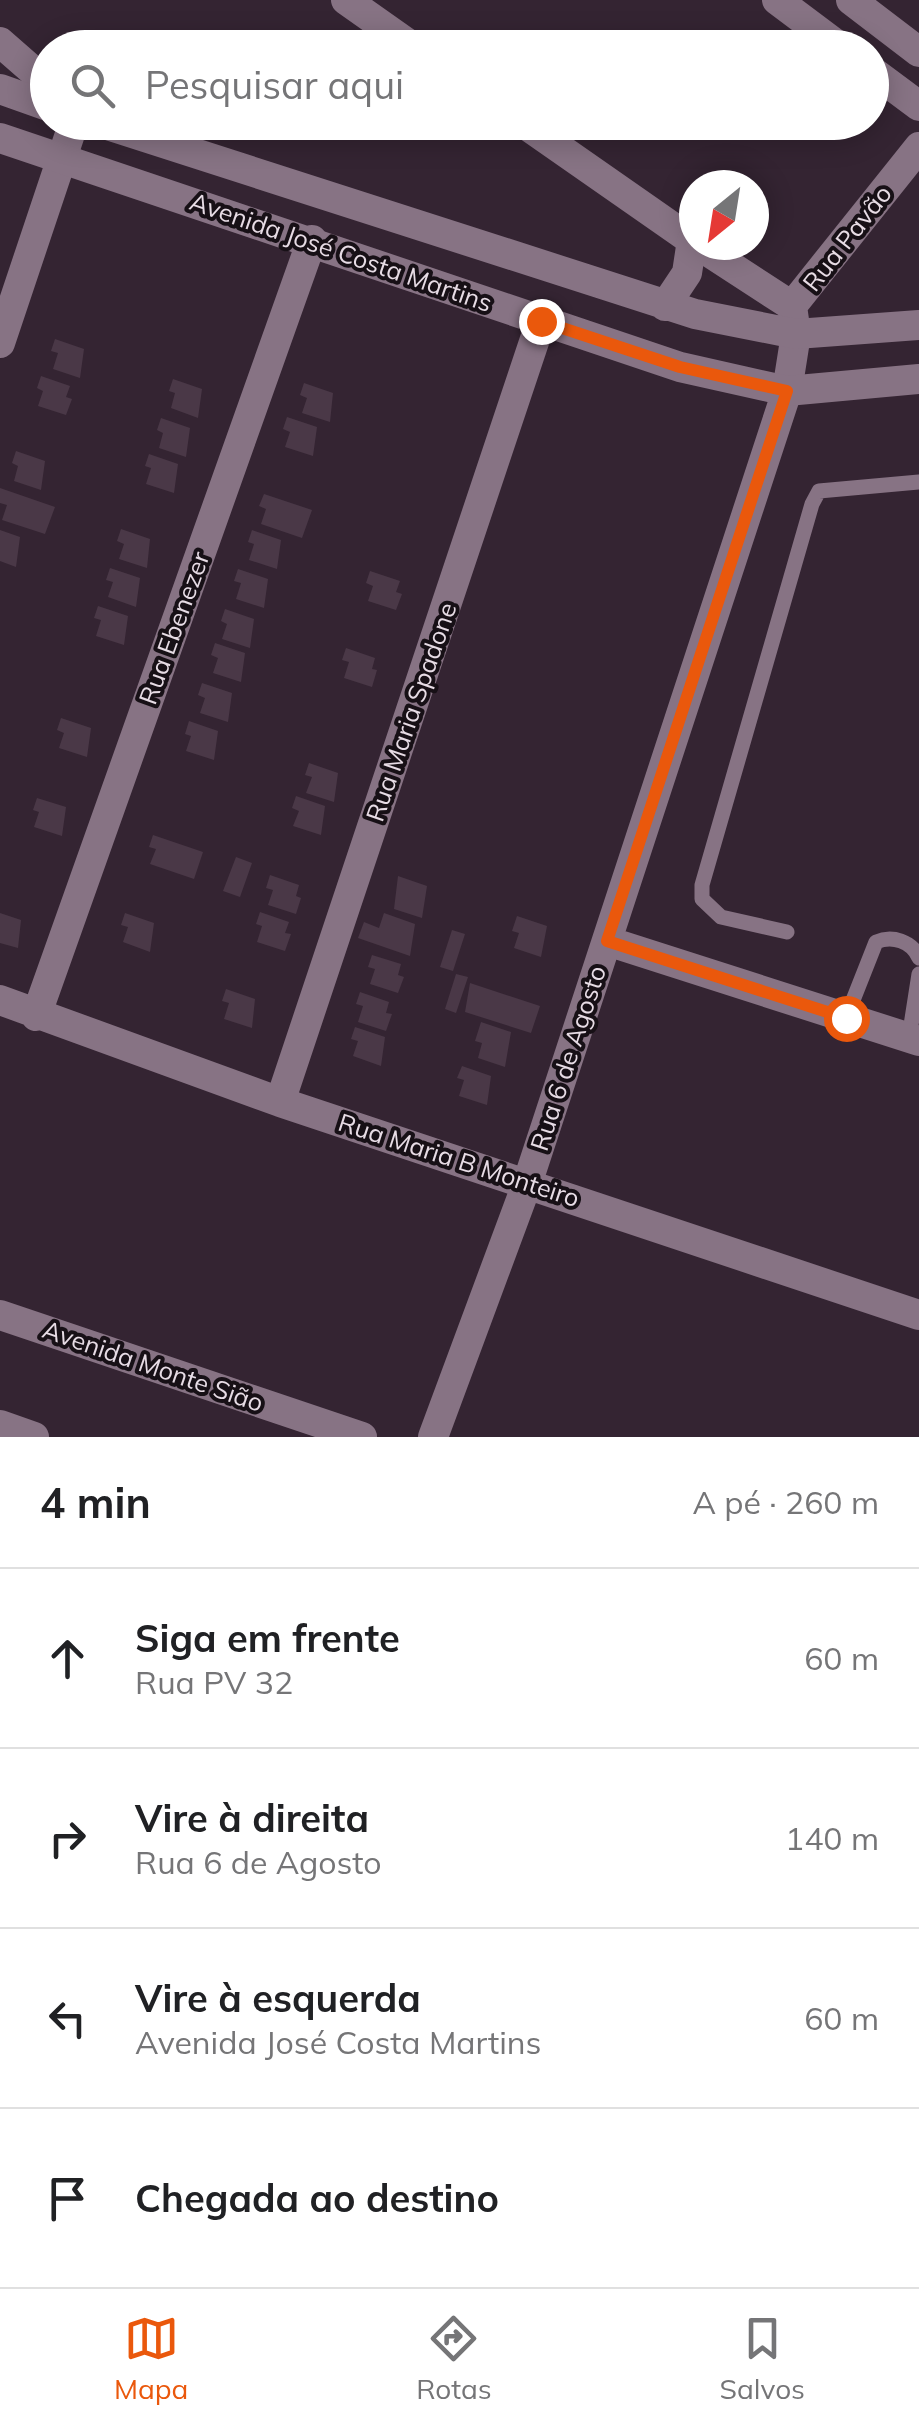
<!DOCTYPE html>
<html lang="pt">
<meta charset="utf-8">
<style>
:root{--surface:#fff;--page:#f2f2f2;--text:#202124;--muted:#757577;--line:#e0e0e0;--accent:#ea580c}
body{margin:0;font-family:Mulish,sans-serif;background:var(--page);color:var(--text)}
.compass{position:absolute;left:679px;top:170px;width:90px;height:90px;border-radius:50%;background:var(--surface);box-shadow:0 5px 25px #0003;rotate:210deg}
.stop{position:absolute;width:30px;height:30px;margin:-22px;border:8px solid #ea580c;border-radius:50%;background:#fff}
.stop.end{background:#ea580c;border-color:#fff;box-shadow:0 2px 10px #0008}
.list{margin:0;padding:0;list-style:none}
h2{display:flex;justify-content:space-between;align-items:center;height:130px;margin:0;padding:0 40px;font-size:42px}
h2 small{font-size:32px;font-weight:400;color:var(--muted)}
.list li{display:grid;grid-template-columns:65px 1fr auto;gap:30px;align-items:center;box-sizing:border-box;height:180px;padding:0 40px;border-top:2px solid var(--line)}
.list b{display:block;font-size:38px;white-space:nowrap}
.list p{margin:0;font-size:32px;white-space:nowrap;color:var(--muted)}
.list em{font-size:32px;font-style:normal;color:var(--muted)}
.icon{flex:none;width:55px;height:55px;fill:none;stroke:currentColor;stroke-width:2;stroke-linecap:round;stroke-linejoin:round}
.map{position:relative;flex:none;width:919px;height:1437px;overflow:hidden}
.search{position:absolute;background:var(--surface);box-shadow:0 5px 25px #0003;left:30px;right:30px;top:30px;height:110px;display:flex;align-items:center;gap:25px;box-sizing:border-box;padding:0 35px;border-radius:55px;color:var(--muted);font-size:38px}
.sheet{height:850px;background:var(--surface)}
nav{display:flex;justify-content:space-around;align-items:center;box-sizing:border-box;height:140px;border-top:2px solid var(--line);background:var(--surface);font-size:28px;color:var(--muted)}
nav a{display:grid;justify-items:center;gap:5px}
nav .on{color:var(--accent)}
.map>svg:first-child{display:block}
</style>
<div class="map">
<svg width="919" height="1437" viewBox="0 0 919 1437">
<rect width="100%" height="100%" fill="#342432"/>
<path fill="#4a3847" d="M55,339l29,10 -4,29 -27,-9 5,-16 -7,-2z
M41,376l29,10 -4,11 6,2 -6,16 -28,-9 5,-15 -6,-3z
M173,379l29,10 -4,29 -27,-10 4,-15 -6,-2z
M304,383l29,10 -3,29 -28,-9 5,-15 -7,-3z
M287,417l30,10 -4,29 -28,-9 5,-15 -7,-3z
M161,418l29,10 -4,29 -27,-9 4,-15 -6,-3z
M16,451l29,10 -4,29 -27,-9 4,-15 -6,-3z
M149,454l29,10 -4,29 -28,-9 5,-16 -6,-2z
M0,488l55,19 -10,27 -43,-14 5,-15 -7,-2z
M264,494l48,16 -10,28 -41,-14 5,-15 -7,-3z
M121,529l29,10 -3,29 -28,-9 5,-15 -7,-3z
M0,530l20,7 -4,30 -16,-6z
M252,530l29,10 -4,29 -28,-9 5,-16 -6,-2z
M110,568l30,10 -4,29 -28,-10 5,-15 -7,-2z
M238,569l30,10 -4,29 -28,-9 5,-16 -7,-2z
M370,571l30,10 -4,11 6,2 -6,16 -28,-9 5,-15 -7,-3z
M98,606l30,10 -4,29 -28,-9 5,-16 -7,-2z
M225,609l29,10 -4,29 -28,-9 5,-15 -6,-3z
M215,643l30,10 -4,29 -28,-9 5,-15 -7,-3z
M346,648l29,10 -3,11 5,1 -5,17 -28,-9 5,-16 -7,-2z
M202,683l30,10 -4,29 -28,-9 5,-15 -7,-3z
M61,718l30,10 -4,29 -28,-9 5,-15 -7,-3z
M189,721l29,10 -4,29 -28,-9 5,-15 -6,-2z
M309,763l29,10 -4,29 -28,-9 6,-16 -7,-2z
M296,796l29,10 -4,29 -28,-9 6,-15 -7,-3z
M37,798l29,9 -4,29 -28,-9 5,-15 -6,-2z
M153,835l50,17 -9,27 -44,-15 6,-15 -7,-2z
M236,857l16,6 -12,34 -17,-6z
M270,875l29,10 -3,11 5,2 -5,16 -28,-9 5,-15 -7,-2z
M398,876l29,10 -5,32 -28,-9z
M260,912l29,10 -4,11 6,1 -6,17 -28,-9 5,-16 -6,-2z
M0,913l21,7 -3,28 -18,-5z
M125,913l29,10 -4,29 -27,-10 5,-15 -7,-2z
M384,913l31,11 -5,32 -52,-18 6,-16 15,6z
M517,916l30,10 -6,31 -27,-9 5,-15 -7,-2z
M452,930l13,4 -12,37 -13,-4z
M372,955l29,9 -3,11 6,2 -6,16 -28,-9 5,-15 -7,-2z
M456,974l12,3 -12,36 -11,-4z
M470,983l70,23 -9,27 -66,-21z
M226,989l29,10 -3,29 -28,-9 5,-16 -7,-2z
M360,992l29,10 -3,11 6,1 -6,17 -28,-9 5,-16 -7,-2z
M481,1022l30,10 -6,35 -27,-9 4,-15 -7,-2z
M355,1027l30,10 -4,29 -28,-10 5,-15 -7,-2z
M462,1066l29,10 -4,29 -28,-9 5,-16 -7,-2z"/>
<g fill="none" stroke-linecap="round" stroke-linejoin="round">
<path stroke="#877384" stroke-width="15" d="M787,932l-66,-15 -19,-18v-14l110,-381 7,-13 100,-9
M846,1018l30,-76c16,-7 36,-1 43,16
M909,1038l10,-64"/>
<path stroke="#877384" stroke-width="30" d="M346,0l68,48
M0,42l48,42
M522,122l172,120
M698,245l94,61
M0,343l74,-221
M607,941l312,100
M0,1000l280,102 639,213
M36,1016l276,-776
M280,1102l261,-781
M433,1437l95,-256 259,-790 9,-57 -4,-28 127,-159"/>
<path stroke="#877384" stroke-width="30" d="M777,0l64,48
M851,0l68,52
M872,71l47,35
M0,89l48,17
M98,122l597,192 101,20 123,-9
M0,138l680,229 107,24 132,-12
M665,306l22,-33 5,-33
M0,1315l362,122
M0,1425l34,12"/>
</g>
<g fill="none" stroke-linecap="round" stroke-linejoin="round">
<path stroke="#ea580c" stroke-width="12" d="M541,321l139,46 107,24 -180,550 239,77"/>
</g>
<g text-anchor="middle" stroke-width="8" stroke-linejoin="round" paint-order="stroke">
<g font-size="25" fill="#e7dce5" stroke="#171016">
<text transform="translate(847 238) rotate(-52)" y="9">Rua Pavão</text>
<text transform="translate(341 252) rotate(19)" y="9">Avenida José Costa Martins</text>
<text transform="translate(174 628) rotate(-70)" y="9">Rua Ebenezer</text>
<text transform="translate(411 712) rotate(-71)" y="9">Rua Maria Spadone</text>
<text transform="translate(568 1058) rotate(-72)" y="9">Rua 6 de Agosto</text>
<text transform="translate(459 1160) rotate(18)" y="9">Rua Maria B Monteiro</text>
<text transform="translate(153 1366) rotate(19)" y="9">Avenida Monte Sião</text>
</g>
</g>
</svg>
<svg class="compass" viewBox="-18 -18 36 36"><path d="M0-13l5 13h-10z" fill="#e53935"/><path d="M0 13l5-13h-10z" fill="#757577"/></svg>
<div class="stop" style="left:846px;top:1018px"></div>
<div class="stop end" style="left:541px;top:321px"></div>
<div class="search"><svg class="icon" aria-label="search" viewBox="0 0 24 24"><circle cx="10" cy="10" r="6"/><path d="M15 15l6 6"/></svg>Pesquisar aqui</div>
</div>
<section class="sheet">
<h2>4 min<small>A pé · 260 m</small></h2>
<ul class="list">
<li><svg class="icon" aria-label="ahead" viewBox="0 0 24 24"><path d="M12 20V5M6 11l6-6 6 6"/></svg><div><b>Siga em frente</b><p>Rua PV 32</p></div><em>60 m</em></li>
<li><svg class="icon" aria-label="right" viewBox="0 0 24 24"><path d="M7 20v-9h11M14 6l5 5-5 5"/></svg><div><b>Vire à direita</b><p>Rua 6 de Agosto</p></div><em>140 m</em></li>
<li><svg class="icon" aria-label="left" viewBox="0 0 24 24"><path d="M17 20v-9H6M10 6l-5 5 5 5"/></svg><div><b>Vire à esquerda</b><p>Avenida José Costa Martins</p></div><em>60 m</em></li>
<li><svg class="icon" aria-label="arrive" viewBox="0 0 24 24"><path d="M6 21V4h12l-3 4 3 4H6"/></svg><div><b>Chegada ao destino</b></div></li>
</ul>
</section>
<nav>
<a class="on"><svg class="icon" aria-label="map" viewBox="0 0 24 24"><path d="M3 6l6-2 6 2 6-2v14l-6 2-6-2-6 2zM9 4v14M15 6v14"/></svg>Mapa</a>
<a><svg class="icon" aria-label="directions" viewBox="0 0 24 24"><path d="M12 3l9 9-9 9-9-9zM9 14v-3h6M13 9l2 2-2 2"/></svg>Rotas</a>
<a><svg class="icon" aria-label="saved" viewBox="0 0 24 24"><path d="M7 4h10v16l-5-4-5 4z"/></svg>Salvos</a>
</nav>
